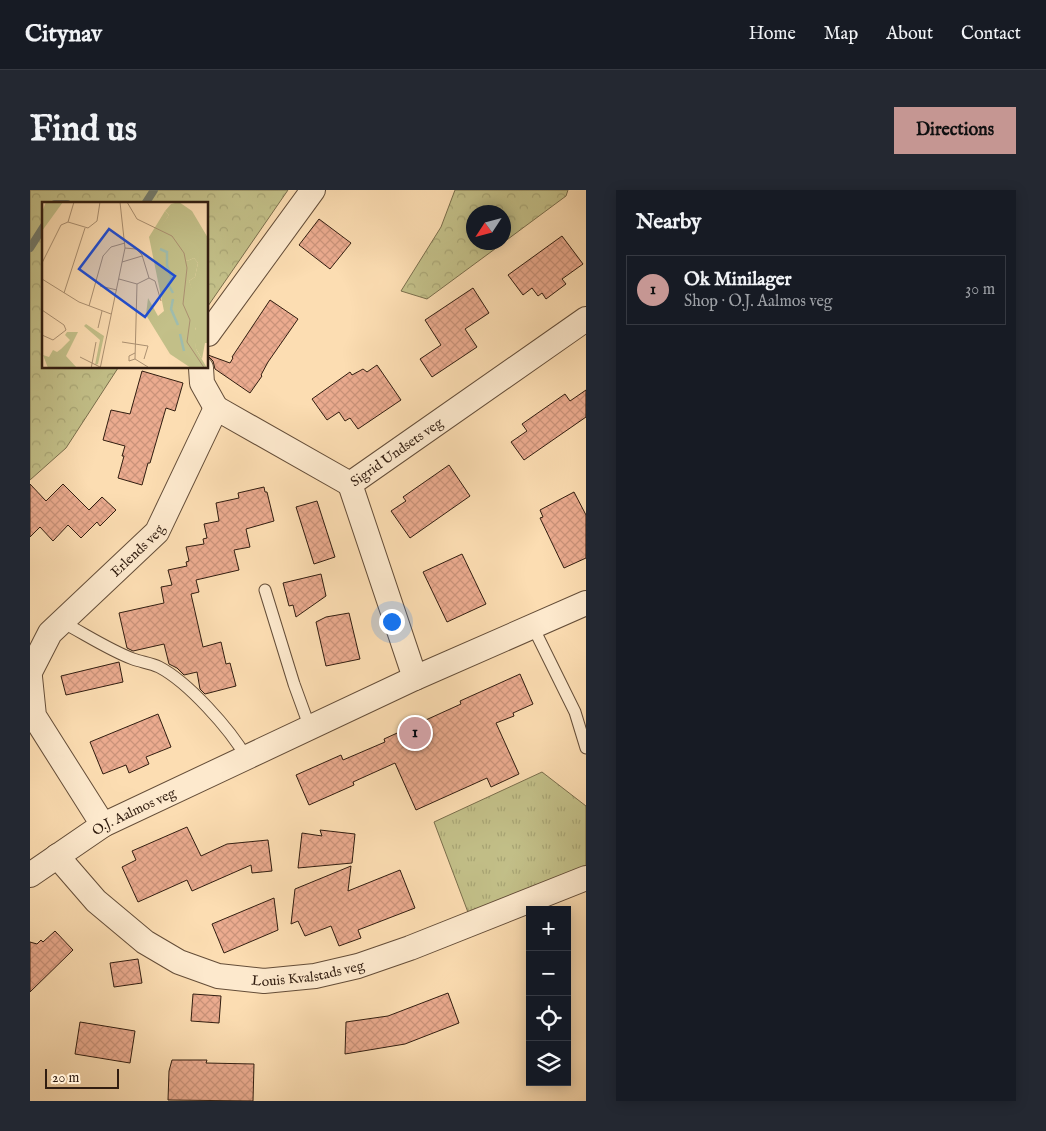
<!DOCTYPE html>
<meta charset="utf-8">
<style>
:root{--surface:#171b24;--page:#242831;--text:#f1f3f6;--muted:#9ea1a6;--line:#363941;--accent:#c59692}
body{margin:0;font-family:"IM FELL English",serif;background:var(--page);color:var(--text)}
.controls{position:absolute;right:15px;bottom:15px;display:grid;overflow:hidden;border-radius:0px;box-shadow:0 2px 12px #0003}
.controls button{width:45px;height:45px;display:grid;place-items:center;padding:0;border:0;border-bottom:1px solid var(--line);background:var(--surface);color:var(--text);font:25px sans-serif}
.compass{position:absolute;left:436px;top:15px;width:45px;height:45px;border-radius:50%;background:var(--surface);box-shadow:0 2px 12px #0003;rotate:234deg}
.scale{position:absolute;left:15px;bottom:12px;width:74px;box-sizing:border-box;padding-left:5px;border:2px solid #311d10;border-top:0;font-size:14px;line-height:18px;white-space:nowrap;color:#311d10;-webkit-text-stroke:4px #fde9cd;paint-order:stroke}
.you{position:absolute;left:361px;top:431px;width:18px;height:18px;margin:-12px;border:4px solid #fff;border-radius:50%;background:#1a73e8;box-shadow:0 0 0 8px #1a73e833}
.badge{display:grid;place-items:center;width:32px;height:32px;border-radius:50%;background:var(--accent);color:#111;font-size:16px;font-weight:700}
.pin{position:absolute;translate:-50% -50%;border:2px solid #fff;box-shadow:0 1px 5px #0006}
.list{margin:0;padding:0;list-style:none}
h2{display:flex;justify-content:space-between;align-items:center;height:65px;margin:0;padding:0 20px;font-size:21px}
h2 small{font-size:16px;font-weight:400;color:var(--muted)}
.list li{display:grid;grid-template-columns:32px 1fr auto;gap:15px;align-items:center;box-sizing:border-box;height:70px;margin:0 10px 10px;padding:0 10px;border:1px solid var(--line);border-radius:0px}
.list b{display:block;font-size:19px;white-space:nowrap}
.list p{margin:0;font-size:16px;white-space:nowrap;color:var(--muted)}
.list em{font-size:16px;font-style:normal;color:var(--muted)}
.icon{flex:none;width:28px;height:28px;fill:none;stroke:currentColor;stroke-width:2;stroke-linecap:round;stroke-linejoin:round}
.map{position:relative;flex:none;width:556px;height:911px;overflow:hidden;border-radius:0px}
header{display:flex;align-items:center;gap:30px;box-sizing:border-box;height:70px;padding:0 25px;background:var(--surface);border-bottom:1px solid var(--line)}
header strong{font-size:24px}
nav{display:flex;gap:28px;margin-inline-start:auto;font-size:18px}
.intro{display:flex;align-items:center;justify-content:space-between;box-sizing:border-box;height:120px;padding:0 30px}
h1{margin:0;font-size:35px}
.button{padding:12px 22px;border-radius:0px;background:var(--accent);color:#111;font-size:18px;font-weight:700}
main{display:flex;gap:30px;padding:0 30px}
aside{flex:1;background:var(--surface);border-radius:0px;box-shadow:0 2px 12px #0003}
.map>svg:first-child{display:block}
</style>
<header>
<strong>Citynav</strong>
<nav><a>Home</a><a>Map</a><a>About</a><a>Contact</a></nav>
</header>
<div class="intro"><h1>Find us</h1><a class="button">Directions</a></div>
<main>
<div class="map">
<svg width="556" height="911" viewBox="0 0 556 911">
<defs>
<pattern id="grass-tufts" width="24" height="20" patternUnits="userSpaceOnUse" patternTransform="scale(1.25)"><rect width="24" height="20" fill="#c3c089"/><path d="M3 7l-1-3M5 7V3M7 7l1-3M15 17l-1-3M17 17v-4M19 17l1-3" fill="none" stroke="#a8a575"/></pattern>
<pattern id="forest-crowns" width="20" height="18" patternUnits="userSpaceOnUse" patternTransform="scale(1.25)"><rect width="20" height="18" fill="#c3c089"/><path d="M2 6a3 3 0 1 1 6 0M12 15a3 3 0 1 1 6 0" fill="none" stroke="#a8a575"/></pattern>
<pattern id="building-cross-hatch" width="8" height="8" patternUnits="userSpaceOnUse" patternTransform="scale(1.25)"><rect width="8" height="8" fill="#ebab8f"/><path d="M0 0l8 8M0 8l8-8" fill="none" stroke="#ca937a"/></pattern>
</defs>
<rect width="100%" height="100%" fill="#fcddb2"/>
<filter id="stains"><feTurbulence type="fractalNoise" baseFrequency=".004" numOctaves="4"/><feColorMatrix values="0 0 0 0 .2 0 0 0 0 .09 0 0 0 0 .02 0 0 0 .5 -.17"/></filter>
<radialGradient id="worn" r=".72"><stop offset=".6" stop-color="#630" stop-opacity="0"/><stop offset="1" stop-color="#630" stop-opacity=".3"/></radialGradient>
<path fill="url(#grass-tufts)" stroke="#7a6e4c" d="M512,582l44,34v63l-117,46 -35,-93z"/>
<path fill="url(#forest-crowns)" stroke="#7a6e4c" d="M0,0h258l-80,116v-102h-164v164h74l-52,80 -36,32z
M425,0h113l-2,6 -62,46 -1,-30h-30v30l30,1 -76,56 -26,-8 40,-64z"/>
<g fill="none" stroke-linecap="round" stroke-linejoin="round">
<path stroke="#737c6e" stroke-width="8" d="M25,14h12
M115,14l9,-14
M0,58l14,-22"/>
</g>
<path fill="url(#building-cross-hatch)" stroke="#311d10" d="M289,29l32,24 -21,26 -31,-24z
M532,46l21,28 -21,15 4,5 -20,15 -4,-6 -4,3 -6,-8 -9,7 -15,-20z
M443,98l16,25 -24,16 12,18 -45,30 -12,-18 21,-14 -16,-25z
M240,110l28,19 -30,43 -7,13 1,1 -12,17 -35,-24 -2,-8 -5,-5v-1l22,8 3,-5 -1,-1z
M347,175l24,35 -43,29 -8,-11 -5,3 -6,-9 -12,8 -15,-21 38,-27 2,3 11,-6 4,3z
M112,181l41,12 -8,28 -9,-3 -16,55h-2l-6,22 -24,-7 6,-22h-2l3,-10 -22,-6 8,-30 19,4z
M556,200v27l-62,43 -13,-18 16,-11 -5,-7 43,-30 5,7z
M419,275l21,31 -60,42 -19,-27 15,-10 -3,-4z
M0,294l16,17 17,-17 26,26 13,-13 14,13 -16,16 -3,-4 -16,16 -13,-13 -15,16 -13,-14 -10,10z
M234,297l1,5h2l7,29 -28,8 4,18 -16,3 5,20 -43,10 3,12 -8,2 12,53 18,-5 5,22 4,-1 6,23 -31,8 -5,-5 -3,-17 -13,3 -7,-7 -8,-4 -5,-20 -31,7 -6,-3 -8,-35 45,-10 -3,-16 11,-2 -4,-15 19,-4 -1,-4 3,-1 -3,-14 18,-3 -1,-5 4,-1 -3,-14 15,-3 -3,-18 23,-5 -1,-5z
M544,302l12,23v43l-22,10 -24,-50 3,-1 -3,-7z
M287,311l18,56 -21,7 -18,-57z
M432,364l24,50 -39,18 -24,-50z
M291,384l5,22 -30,21 -3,-12 -4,1 -6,-23z
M319,423l11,46 -34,7 -10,-44 10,-5z
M89,472l4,20 -57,13 -5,-19z
M490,484l13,30 -20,9 1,3 -18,7 23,51 -28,13 -4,-9 -71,32 -21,-47 -42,19 1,3 -45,20 -13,-30 45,-20 2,5 42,-18 -1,-3 77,-35 -1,-3z
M128,524l13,33 -25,10 3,7 -20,9 -3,-8 -23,9 -13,-32z
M157,637l14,29 26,-12 41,-4 4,31 -20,2 -1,-8 -59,26 -5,-11 -49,22 -16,-35 14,-7 -4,-9z
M290,640l35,4 -3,29 -54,5 4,-35 20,3z
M321,676l-3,25 52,-21 15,38 -57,22 3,8 -22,8 -8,-20 -26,10 -7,-15 -7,3 4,-35z
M244,708l4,32 -54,23 -12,-29z
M25,741l18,19 -43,42v-50l7,2 4,-4 2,2z
M108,769l4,24 -28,4 -4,-24z
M418,803l11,30 -54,21 -60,10 1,-32 42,-6z
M163,804l28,2 -2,27 -28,-2z
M50,832l55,9 -5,32 -55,-9z
M142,870h35l-1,3 48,1 -1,37 -85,-1 1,-29z"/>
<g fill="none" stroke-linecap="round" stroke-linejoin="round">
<g stroke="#644d38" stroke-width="13">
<path id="lane" d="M235,400l29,94 16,44
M32,432c23,12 47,28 71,37 8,3 18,4 26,8 29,15 71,62 87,90
M503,437l42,85 11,36"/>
</g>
<g stroke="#644d38" stroke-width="26">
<g id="street">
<path d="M178,144l105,-144"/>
<path d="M171,178l1,15 14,25"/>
<path id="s1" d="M0,482l20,-39 107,-101 59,-124 134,76"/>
<path d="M0,487l4,39 69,109"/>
<path id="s2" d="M385,488l-65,-194 236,-165"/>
<path id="s3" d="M27,666l39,45 49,41 34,20 39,14 46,5 51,-5 43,-10 52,-18 176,-70"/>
<path id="s4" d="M0,685l73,-50 312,-147 171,-75"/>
</g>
</g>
<use href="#lane" stroke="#fde9cd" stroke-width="11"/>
<use href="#street" stroke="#fde9cd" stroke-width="24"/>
</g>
<g text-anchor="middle" stroke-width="5" stroke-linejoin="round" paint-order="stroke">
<g font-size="14" fill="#311d10" stroke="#fde9cd">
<text dy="5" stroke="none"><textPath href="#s2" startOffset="261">Sigrid Undsets veg</textPath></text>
<text dy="5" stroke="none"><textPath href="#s1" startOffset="164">Erlends veg</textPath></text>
<text dy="5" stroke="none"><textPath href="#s4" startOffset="122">O.J. Aalmos veg</textPath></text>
<text dy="5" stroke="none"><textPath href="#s3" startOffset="295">Louis Kvalstads veg</textPath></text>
</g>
</g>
<g transform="translate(12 12)">
<rect width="166" height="166" fill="#fcddb2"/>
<path d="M4,0h17l-21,29v-19zM137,0l13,9 16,27v105h-3l-3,16 -6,-10 -2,-13 5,-27 -10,-28 6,-4 3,-14 -4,-5 -7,3 -29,-30 11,-16 -4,-4 6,-7zM44,122l18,12 -6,28 -3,1 5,-25 -16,-14zM25,130h11l-12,24 11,12h-29l-5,-13 6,2 4,-7 4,2 4,-3 9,-9 -5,-5z" fill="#c3c089"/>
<path d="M123,9l4,4 -10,16 14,6 14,24 7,-3 4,5 -3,14 -6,4 14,33 -8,15 1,20 11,19h-16l-21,-14 -24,-39 2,-17 10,18 6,-5 -15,-74z" fill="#c3c089"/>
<path fill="none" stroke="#9fbcad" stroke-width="2.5" d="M118,47l7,3v14l5,12 -4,6 5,9M131,97l-2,10 7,16M138,132l4,17"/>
<path fill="none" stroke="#ab9071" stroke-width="1" d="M32,0l-6,20 20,6 9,-7 3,-19M85,0l10,17 35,17 12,17 3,15 -4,36 7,16 -3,22 18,27M151,0h16M83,46l11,1 6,6 7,23 -12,6M80,60l20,-6M0,61l19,-38 7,-3M107,76l6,3 6,20M0,77l37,23 32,12M77,77l18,5 -2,75 -6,2v-5l6,-3M58,84l17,4M22,91l21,-65M47,104l14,-50 8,-9 14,-4M0,108l22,15 2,5 -13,10 -11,-5M56,126l4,-17M80,140l26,4 -4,13M38,155l20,10M93,157l13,8M49,167l5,-27M58,167l25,-121 -5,-46"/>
<path fill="#1d4ed8" fill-opacity="0.15" stroke="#1d4ed8" stroke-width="2.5" d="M67,27l66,47 -30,41 -66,-48z"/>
<rect width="166" height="166" fill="none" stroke="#311d10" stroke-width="2.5"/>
</g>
<rect width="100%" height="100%" filter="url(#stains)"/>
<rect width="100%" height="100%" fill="url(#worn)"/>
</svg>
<div class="controls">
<button>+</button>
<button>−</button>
<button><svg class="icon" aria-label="locate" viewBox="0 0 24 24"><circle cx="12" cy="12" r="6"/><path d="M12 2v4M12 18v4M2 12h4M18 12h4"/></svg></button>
<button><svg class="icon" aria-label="layers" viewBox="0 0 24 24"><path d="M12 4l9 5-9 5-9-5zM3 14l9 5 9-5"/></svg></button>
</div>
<svg class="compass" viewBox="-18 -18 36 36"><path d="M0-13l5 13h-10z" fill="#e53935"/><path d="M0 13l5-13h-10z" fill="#9ea1a6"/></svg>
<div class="scale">20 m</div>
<div class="you"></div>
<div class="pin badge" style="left:385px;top:543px">1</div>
</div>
<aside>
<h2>Nearby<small></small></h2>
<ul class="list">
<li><span class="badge">1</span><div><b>Ok Minilager</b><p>Shop · O.J. Aalmos veg</p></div><em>30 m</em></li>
</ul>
</aside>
</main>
